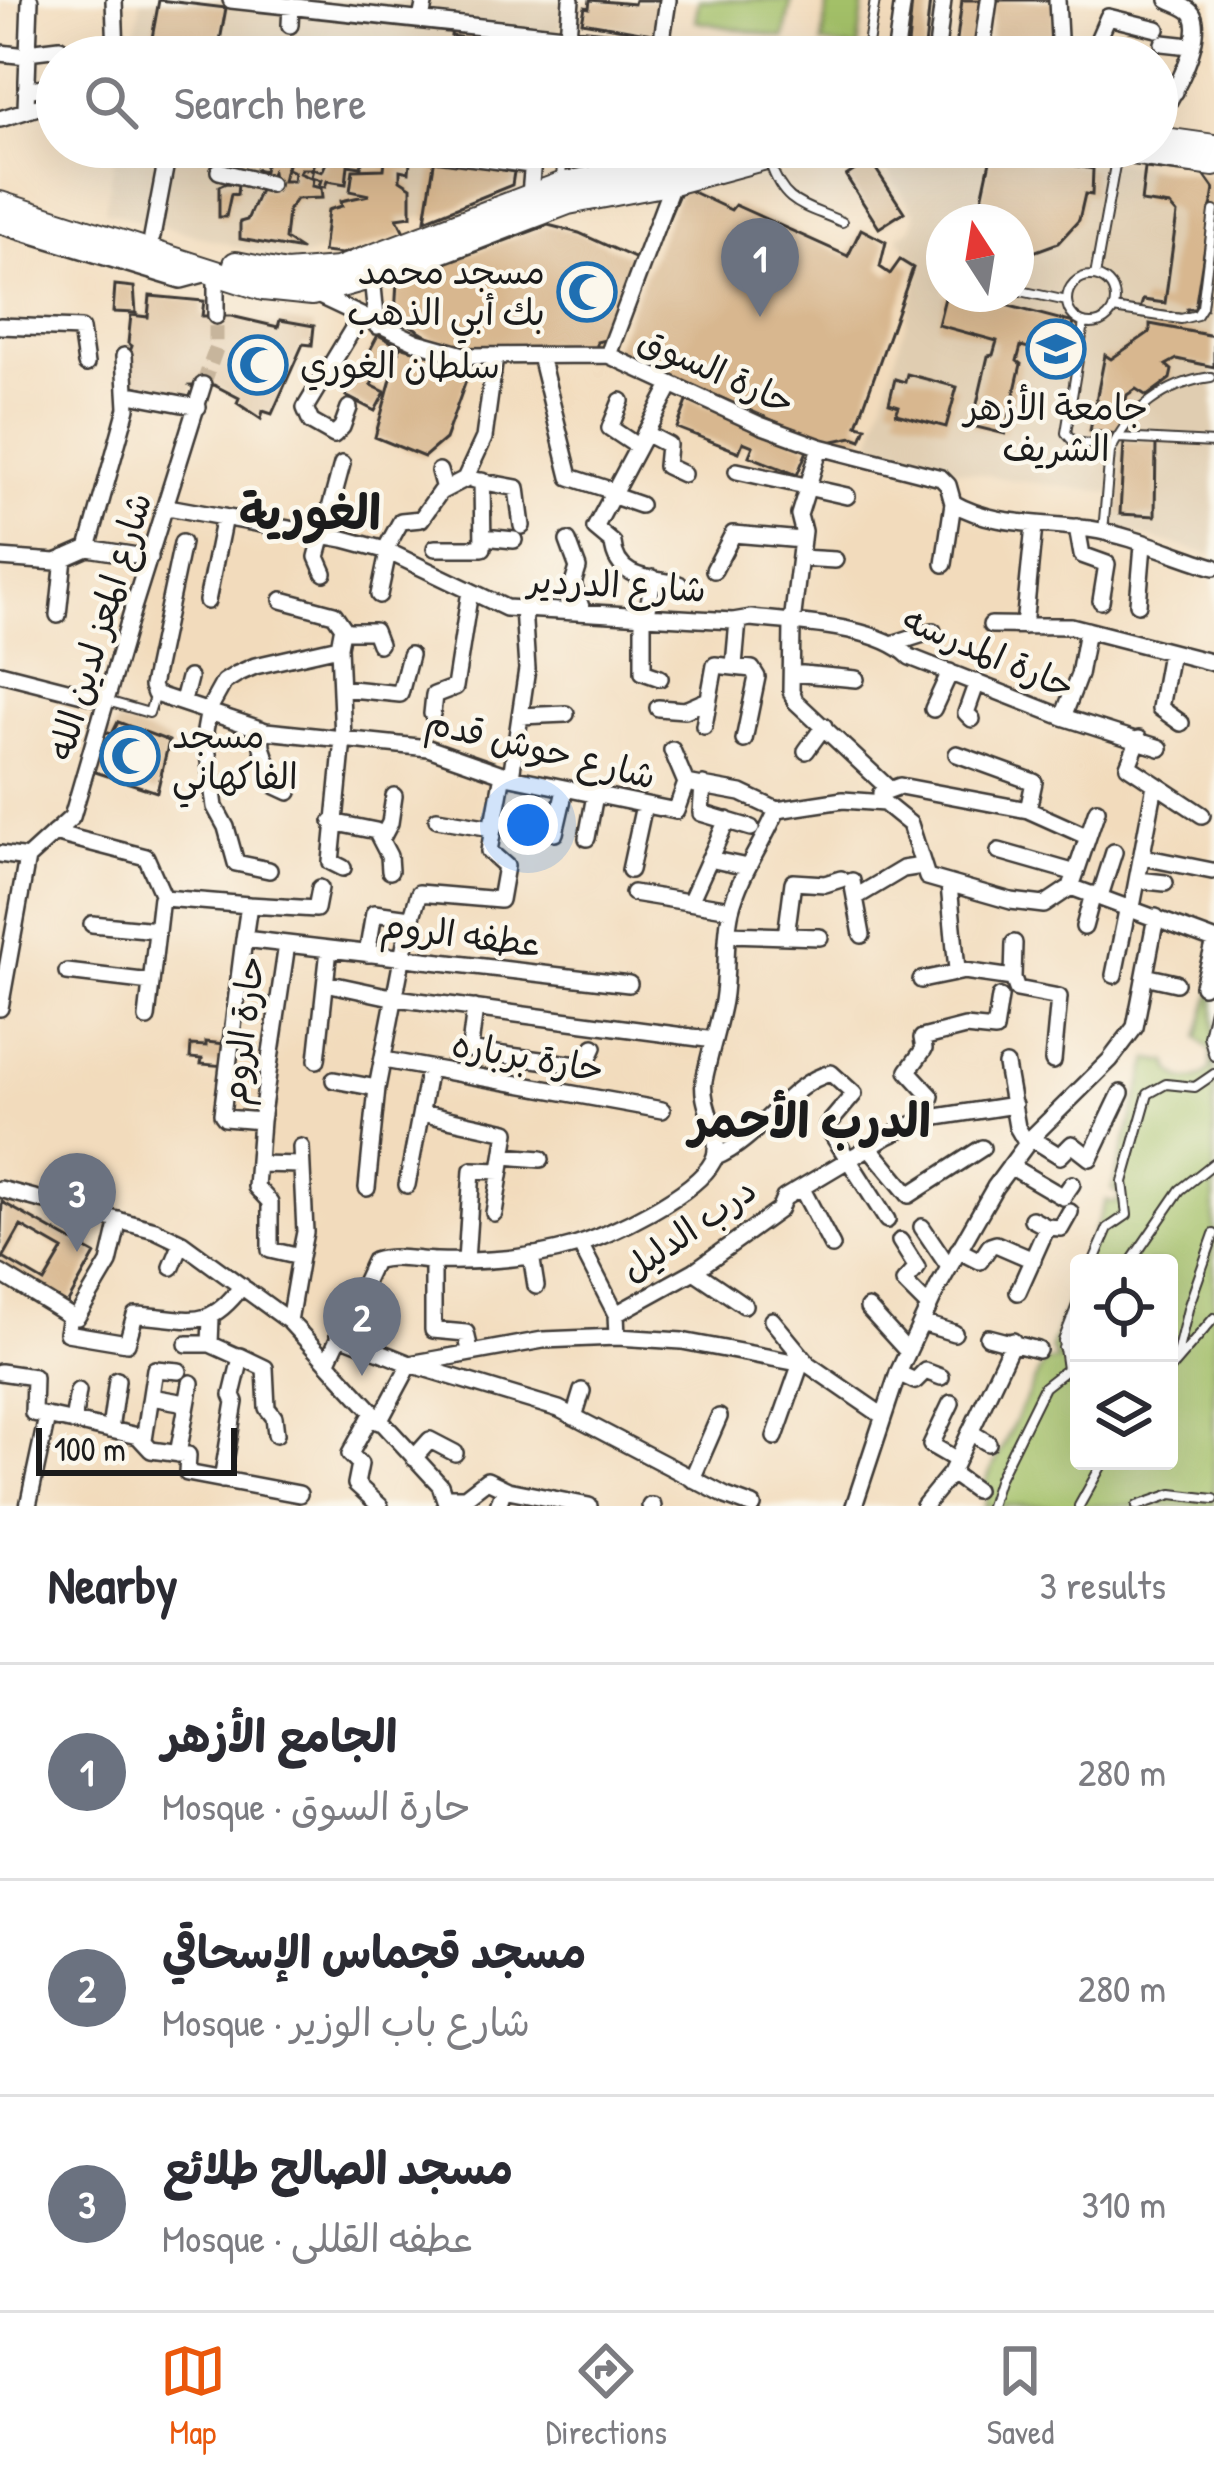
<!DOCTYPE html>
<meta charset="utf-8">
<style>
:root{--surface:#fff;--page:#f2f2f3;--text:#2b2b33;--muted:#7c7c81;--line:#e1e1e2;--accent:#ea580c}
body{margin:0;font-family:"Patrick Hand","Playpen Sans Arabic",sans-serif;background:var(--page);color:var(--text)}
.controls{position:absolute;right:36px;bottom:36px;display:grid;overflow:hidden;border-radius:12px;box-shadow:0 12px 48px #0002}
.controls button{width:108px;height:108px;display:grid;place-items:center;padding:0;border:0;border-bottom:3px solid var(--line);background:var(--surface);color:var(--text);font:60px sans-serif}
.compass{position:absolute;left:926px;top:204px;width:108px;height:108px;border-radius:50%;background:var(--surface);box-shadow:0 12px 48px #0002;rotate:348deg}
.scale{position:absolute;left:36px;bottom:30px;width:201px;box-sizing:border-box;padding-left:12px;border:6px solid #1c1c1c;border-top:0;font-size:33px;line-height:42px;white-space:nowrap;color:#1c1c1c;-webkit-text-stroke:9px #fbf7ec;paint-order:stroke}
.you{position:absolute;left:528px;top:825px;width:42px;height:42px;margin:-30px;border:9px solid #fff;border-radius:50%;background:#1a73e8;box-shadow:0 0 0 18px #1a73e833}
.badge{display:grid;place-items:center;width:78px;height:78px;border-radius:50%;background:var(--accent);color:#fff;font-size:39px;font-weight:700}
.pin{position:absolute;translate:-50% -99px;filter:drop-shadow(0 3px 6px #0008)}
.pin::after{content:'';position:absolute;top:63px;width:42px;height:36px;background:inherit;clip-path:polygon(0 0,100% 0,50% 100%)}
.list{margin:0;padding:0;list-style:none}
h2{display:flex;justify-content:space-between;align-items:center;height:156px;margin:0;padding:0 48px;font-size:51px}
h2 small{font-size:39px;font-weight:400;color:var(--muted)}
.list li{display:grid;grid-template-columns:78px 1fr auto;gap:36px;align-items:center;box-sizing:border-box;height:216px;padding:0 48px;border-top:3px solid var(--line)}
.list b{display:block;font-size:45px;white-space:nowrap}
.list p{margin:0;font-size:39px;white-space:nowrap;color:var(--muted)}
.list em{font-size:39px;font-style:normal;color:var(--muted)}
.icon{flex:none;width:66px;height:66px;fill:none;stroke:currentColor;stroke-width:2;stroke-linecap:round;stroke-linejoin:round}
.map{position:relative;flex:none;width:1214px;height:1506px;overflow:hidden}
.search{position:absolute;background:var(--surface);box-shadow:0 12px 48px #0002;left:36px;right:36px;top:36px;height:132px;display:flex;align-items:center;gap:30px;box-sizing:border-box;padding:0 42px;border-radius:66px;color:var(--muted);font-size:45px}
.sheet{height:804px;background:var(--surface)}
nav{display:flex;justify-content:space-around;align-items:center;box-sizing:border-box;height:168px;border-top:3px solid var(--line);background:var(--surface);font-size:33px;color:var(--muted)}
nav a{display:grid;justify-items:center;gap:6px}
nav .on{color:var(--accent)}
.map>svg:first-child{display:block}
</style>
<div class="map">
<svg width="1214" height="1506" viewBox="0 0 1214 1506">
<rect width="100%" height="100%" fill="#fbf7ec"/>
<filter id="ink" filterUnits="userSpaceOnUse"><feTurbulence type="fractalNoise" baseFrequency=".00833" numOctaves="2"/><feDisplacementMap in="SourceGraphic" scale="24" xChannelSelector="R" yChannelSelector="G"/><feConvolveMatrix kernelMatrix="1 2 1 2 8 2 1 2 1" color-interpolation-filters="sRGB"/></filter>
<filter id="wash" filterUnits="userSpaceOnUse"><feTurbulence type="fractalNoise" baseFrequency=".004" numOctaves="4" result="noise"/><feDisplacementMap in="SourceGraphic" scale="48" xChannelSelector="R" yChannelSelector="G"/><feGaussianBlur stdDeviation="2.7" result="paint"/><feColorMatrix in="noise" values="0 0 0 0 0 0 0 0 0 0 0 0 0 0 0 0 0 1.4 0 .05"/><feComposite in="paint" operator="in"/></filter>
<g filter="url(#wash)">
<rect width="100%" height="100%" fill="#f2dbbc"/>
<path fill="#e0cdb1" fill-rule="evenodd" d="M141,0h426l-15,57h-421z
M116,147h413l-9,36 -227,78 -188,-50z
M873,147h140l201,30v378l-103,-27 1,-35 -99,-13 -145,-27 52,-181 -22,-36 13,-7 4,-14zM944,222h72v72h-72z"/>
<path fill="#a3c068" stroke="#606e42" stroke-width="3" d="M699,0h92l-7,38 -89,-17z
M828,0h36l-6,49 -36,-5z
M1214,982v524h-230l4,-12 -7,-3 63,-129 14,-2 -7,-12 28,-77v190h90v-198h-87l24,-63 8,3 6,-4v-5l-8,-5 37,-130 19,3c7,21 27,24 42,8l1,-19 -13,-13z"/>
<g id="blocks">
<path fill="#d8b78f" fill-rule="evenodd" d="M159,0l67,8 -9,49h-62l1,-6 -6,-2z
M590,0l44,4 1,-4h29l-6,35 -76,-13 3,-15 4,1z
M912,0h18l-6,57h-17z
M962,0h25l-11,50 -5,-1 -1,7h-33l1,-11 18,2z
M994,0h62l-5,55 -61,-6z
M452,29l42,5 -1,11 22,3 -1,9h-51l2,-19 -14,-2z
M596,43l45,6 5,8h-53z
M333,147h32l-4,20 -13,-2 -2,19 -19,-3 -2,6 -6,-1 2,-6 -10,-3 2,-8 9,3z
M268,149l21,5 -6,27h10l1,-9 -7,-3 3,-13 24,6 -2,7h-11l-2,4 14,6 -1,7 9,2 1,10 -26,1 -8,12 -3,28 17,11 -62,-11v-17l7,-2 14,-32 14,2 -3,-18 -5,9 -13,-3 2,-9 8,2z
M386,150l25,3 -2,19 -9,-2v10l11,7v29l-14,2 8,16 -63,20 -19,-2 5,-42 14,-4 -1,-5 28,-6 -19,-4 3,-21 31,-1z
M1004,152l89,17 -1,26 -7,-1 -6,26 -21,23 -30,11 -12,-2v-30h-39l13,-61z
M435,157l79,15 -2,13 -87,35z
M870,160l34,52 -25,16 -33,-52z
M1145,168l59,7 10,14 -19,120h-8l-1,6 -46,-6 3,-9 22,3 12,-89 -7,-8 -29,-4z
M226,183l12,1 -1,11 -6,-1 -5,23h-7v-31z
M682,187l49,23 4,-5 113,51 13,-27 25,13 -6,25 10,7 10,-14 13,8 -56,157 9,2 -5,13 -8,-3 -29,6 -211,-93z
M548,225l31,8 62,28 -36,79 -8,2v12l-128,-5 -36,-10 -38,-23 2,-35z
M115,285l19,2 2,26 -23,-1z
M946,294h18l110,29 -10,34 -43,-11 -4,15 4,3 -16,70 -33,-8 16,-70 5,-1 4,-14 -59,-16z
M150,296l54,5 -2,15h29l47,11 2,-7 34,6 -2,19 -9,-1 -31,70 -9,-3 -2,8 -24,-16 2,-5 -25,-13 -23,1 3,2 -5,10 -61,-13 -2,-23 6,-16 -4,-3 3,-28 17,2z
M1150,324l64,12v31l-37,-8 -11,6 6,5 -2,9 -23,17 -11,-7 -9,6 -8,39 -29,-3 15,-76 6,4 39,-27z
M378,335l15,8 -22,42 14,7 -10,19 -29,-15z
M400,346l71,21 -26,72 -21,18 -49,-20z
M907,374l50,13 -11,40 -50,-13 3,-8 -10,-3 6,-24 10,3z
M688,399l121,47 -12,29 -48,-19 4,-10 -10,-4 -4,10 -62,-24z
M1124,442l32,1 -1,73 -35,-2z
M118,722l51,19 -12,51 -68,-22 12,-39 11,3z
M206,1042l20,2 -1,22 -24,-2 1,-5 -12,-1 1,-13 15,1z
M2,1202l93,52 -28,50 -67,-37zM21,1226l42,24 -19,32 -41,-24z"/>
</g>
</g>
<g filter="url(#ink)">
<use href="#blocks" fill-opacity="0" stroke="#3c3934" stroke-width="3"/>
<g fill="none" stroke-linecap="round" stroke-linejoin="round">
<path stroke="#c7b59c" stroke-width="15" stroke-dasharray="15 8" stroke-linecap="butt" d="M203,385l13,-36v-33"/>
<g stroke="#3c3934" stroke-width="12">
<path id="lane" d="M675,48l110,9
M866,57l9,-57
M770,163c14,43 34,42 72,59
M561,183l1,-22 8,-8 60,5 9,6
M937,273l7,2
M1095,276l22,-122
M1067 300a24 24 0 1 1 48 0a24 24 0 1 1-48 0Z
M1016,290l51,11
M1113,309l68,10 16,-4 5,-8 12,-96
M1084,323l-18,110 8,9 37,5
M1119,438l95,5
M1103,532l7,-80c19,-42 56,-69 101,-75
M107,701l42,12 6,-19
M1214,1009l-6,27 6,20
M1093,1263l15,-35 19,-13 -4,-33 25,-88 18,-10 29,3 19,-13
M1130,1263l50,-73 34,-27
M1063,1348l16,-19
M1175,1362l14,-57 25,-71
M1169,1370l45,-52
M990,1506l9,-28 45,-91 23,-18 -4,-28 16,-41
M1079,1506l25,-45
M1137,1506l35,-12 42,5"/>
</g>
<g stroke="#3c3934" stroke-width="20">
<path id="street" d="M114,0l2,53
M231,0l444,48 -1,9
M1057,0l3,57
M421,19l4,-19
M290,25l1,-19
M568,36l3,-36
M1163,43l27,3
M661,46l7,-46
M27,52l33,-4
M0,53l27,3
M895,57l8,-57
M936,57l7,-57
M981,57l8,-57
M1098,57l-3,-10 13,-30 49,12
M1157,84l18,8
M26,90l29,-5
M26,108l4,-108
M0,119l57,-18
M1157,122c13,-22 48,-81 36,-107 -4,-8 -18,-11 -25,-15
M390,147l141,18
M219,171l51,13
M530,195l4,-48
M152,237l17,-90
M216,273v43
M372,277l5,49
M315,294l102,48 50,14 141,-1 152,70 60,22 121,31 7,7 5,18c41,24 91,19 136,26 42,6 85,26 125,38
M0,326l81,3 5,35
M608,355l65,-173
M540,356l30,121 43,14
M671,385l-76,143 18,15c3,36 36,35 66,41
M135,395l63,12
M621,401l-11,27 27,18
M349,408l-7,19 -8,8 -23,-13 -6,-14 55,-91
M645,433l23,12 -2,21 17,8
M820,447l-21,68 4,16 -11,92 -1,68 4,10 92,86
M439,471l5,18
M737,471l64,14
M474,480l43,8 5,38
M807,487l40,9
M611,495l29,10
M168,507l176,32 41,11 121,58 227,13 18,-3c45,5 127,7 159,39l153,60 97,31
M1077,527l5,28 25,9 -6,37
M484,537l30,3
M568,541l10,27 -5,16 9,26
M182,543l-30,143 3,8 111,37 162,17 83,29 165,34 10,-28 55,10 36,17 66,-10 41,3 26,21 17,53 84,24 33,4 27,-18 143,53
M88,548l39,-140 -3,-52
M435,548h48l-1,-67
M385,550l16,-29 20,-2 19,-27 25,-13 19,-41 11,-81
M0,558l56,4 32,-14 62,10
M800,558l35,2
M944,564l9,-61
M714,570l19,-36 69,6
M324,573l-7,-16 25,-93
M379,595l9,-43
M282,600l52,14 11,16
M207,601l17,-84
M1138,604l5,-59
M58,615l6,-57
M643,615v57l17,6
M647,615l6,-37
M991,625l80,1 143,37
M1024,626l10,-100
M895,643l38,-12
M339,647l4,92 -12,123 12,6
M1170,653l-10,55 21,15
M734,665l4,-44
M0,673l106,27
M792,673l64,6
M341,688l59,6 10,-39
M183,701l6,-23
M658,708l27,2 23,-10
M933,709l17,-37
M432,714l2,-19 21,-8 15,-96
M520,716l7,-47 -4,-61
M1063,717l16,-42 8,-45
M972,719l-6,-6 11,-31
M704,726l11,-61 37,4 5,8 -13,63
M261,729l1,18 14,39 13,6
M1139,739l-11,27 74,49
M672,750l14,33
M806,751l18,-25
M957,754l77,28 -6,28
M511,777l9,-61 46,-2
M703,785l-2,28 50,15
M881,793l19,-7 128,24 58,26
M437,819l55,9
M493,819l31,6
M332,822l44,9 13,25 1,15
M54,833l92,24 18,41 85,7 -5,34 43,5 -26,177 -5,66 14,15v48l30,7 -11,64
M555,833l10,-43
M587,838l8,-43
M381,840l9,-17 4,-27
M999,851l77,22
M0,854l27,4
M1143,857l69,14
M709,859l38,8
M269,870l-33,-7 -10,-36 -11,-20 -10,-76 4,-22 15,-27 13,-8 18,-8 84,-19 3,-16h32l5,13
M630,870l14,-65
M1138,880l27,3
M852,881l10,54
M949,885l8,85 56,8 4,11 42,8 -6,64
M1071,887l26,-77
M633,893l98,16
M1100,896l14,-44
M856,897l47,-28 19,-3
M690,902l37,-82
M249,905l67,4 4,-21
M1132,907l23,-122
M411,920l8,-27 81,7 6,-34 -17,-15 14,-77
M92,924l65,6
M1084,927l9,-33
M728,934l92,3
M786,936l7,-54 32,2 16,-5
M244,939l-22,175 3,4 36,3
M287,944l342,40
M367,954l7,-41 36,5 -33,170 -10,100
M67,972l84,10
M1114,975l14,-69
M1145,976l31,7
M1013,978l1,-35
M921,980l39,-8
M326,983l70,15 318,42
M1203,986l11,-41
M0,1008l27,-150 45,-41 61,-209 70,-223
M475,1008l-5,39 4,4 111,15 9,-19
M147,1018l14,-121
M317,1060l12,-111
M384,1060l278,50
M1006,1065l11,62 10,17
M334,1080l43,8
M421,1113l86,19 -13,81
M924,1119l90,-14
M1031,1138l29,18 12,-12 18,14 31,-65
M869,1147l40,48 73,-47
M504,1156l37,3
M716,1157c43,-17 72,-74 115,-84l23,21 -27,32 60,94
M258,1164l43,1
M1010,1166l53,31 9,-13
M407,1185l22,-117
M0,1189l155,41 27,13 107,78 151,164 7,21
M802,1189l30,57
M1032,1219l15,8 14,1 9,-16
M922,1227l27,40
M900,1241l17,27 -13,14 25,25
M580,1244l36,70 1,23
M958,1250l22,11 10,-15 6,-2 37,16
M531,1255l5,31
M300,1257l5,-25 -4,-85
M433,1261v69l33,3 4,17
M466,1261l6,-91 29,1
M172,1267l10,-24
M694,1271l50,34
M0,1273l70,43
M1018,1292l29,-65
M868,1308l40,44
M616,1314l78,-43 85,-61 5,-12 104,-62 36,-17 7,-23 -23,-25 16,-22 -2,-11 43,-11 30,3 5,-33
M70,1316l-3,17 60,10 8,-28c55,2 71,19 107,-29
M70,1316l7,1 32,-54 10,-43
M211,1318l-1,26 31,14 -9,37 3,7 -13,78
M772,1320l37,45
M922,1323l32,10
M338,1335l72,29 149,45 167,87 27,10
M988,1337l50,13
M187,1344h23
M240,1356l25,12 2,40 7,9 2,17
M328,1361l46,-100c19,-7 43,0 63,0 45,1 94,-2 137,-15 35,-10 122,-52 139,-85 12,-23 -13,-54 -9,-80 5,-27 14,-53 19,-80 5,-30 1,-62 8,-91 9,-37 32,-66 46,-100
M0,1372l34,5 -1,36 105,23 13,14 37,5 -1,18 112,21
M898,1373l17,8 10,-10 16,6
M151,1397l29,5
M951,1403l-20,42 26,15
M372,1414l-22,40 10,10 -4,20 24,22
M574,1417l8,-26
M73,1422l5,-31
M379,1422l31,-58 133,-24 74,-3 65,4 127,24 74,51
M110,1430l7,-50
M970,1432l18,11
M775,1437l26,-74
M144,1440l11,-71 24,2
M178,1454l13,-71
M414,1458l16,-18 25,13
M951,1473l24,17
M692,1479l27,-62
M445,1497h20l22,-17 21,10 81,16
M28,1506l19,-89
M498,1506l6,-18
M650,1506h3
M854,1506l44,-133 40,-86 57,-100 36,-49 79,-78 25,-33 21,-110
M924,1506l27,-33 62,-132"/>
</g>
<g stroke="#3c3934" stroke-width="26">
<path id="secondary" d="M0,222l181,55 26,-7"/>
</g>
<g stroke="#3c3934" stroke-width="28">
<path id="primary" d="M1157,139l57,8
M1097,147l117,17
M0,204l263,84 49,5 68,-19 188,-72 105,-20 130,-35
M236,264l50,10 52,-4 223,-85 137,-26"/>
</g>
<use href="#lane" stroke="#fff" stroke-width="8"/>
<use href="#street" stroke="#fff" stroke-width="15"/>
<use href="#secondary" stroke="#fff" stroke-width="21"/>
<use href="#primary" stroke="#fff" stroke-width="24"/>
</g>
</g>
<defs>
<g id="mosque-ring" transform="scale(3)"><circle r="9.5" fill="#fbf7ec" stroke="#1f6fb2" stroke-width="1.5"/><path d="M3.5-4.9A6 6 0 1 0 3.5 4.9A5 5 0 1 1 3.5-4.9Z" fill="#1f6fb2"/></g>
<g id="university-ring" transform="scale(3)"><circle r="9.5" fill="#fbf7ec" stroke="#1f6fb2" stroke-width="1.5"/><path d="M0-5L7-2L0 1L-7-2ZM-4 1L0 2.5L4 1V4Q0 6-4 4Z" fill="#1f6fb2"/></g>
</defs>
<g fill-rule="evenodd">
<use href="#mosque-ring" x="587" y="292"/>
<use href="#university-ring" x="1056" y="349"/>
<use href="#mosque-ring" x="258" y="365"/>
<use href="#mosque-ring" x="130" y="756"/>
</g>
<g text-anchor="middle" stroke-width="9" stroke-linejoin="round" paint-order="stroke">
<g font-size="36" fill="#1c1c1c" stroke="#fbf7ec" text-anchor="start">
<text x="545" y="284" text-anchor="end">مسجد محمد<tspan x="545" dy="41">بك أبي الذهب</tspan></text>
<text x="300" y="378">سلطان الغوري</text>
<text x="1056" y="420" text-anchor="middle">جامعة الأزهر<tspan x="1056" dy="41">الشريف</tspan></text>
<text x="172" y="748">مسجد<tspan x="172" dy="41">الفاكهاني</tspan></text>
</g>
<g font-size="36" fill="#1c1c1c" stroke="#fbf7ec">
<text transform="translate(717 370) rotate(24)" y="13">حارة السوق</text>
<text transform="translate(617 584) rotate(3)" y="13">شارع الدردير</text>
<text transform="translate(99 626) rotate(-73)" y="13">شارع المعز لدين الله</text>
<text transform="translate(989 652) rotate(23)" y="13">حارة المدرسه</text>
<text transform="translate(541 748) rotate(14)" y="13">شارع حوش قدم</text>
<text transform="translate(461 934) rotate(7)" y="13">عطفه الروم</text>
<text transform="translate(242 1030) rotate(-83)" y="13">حارة الروم</text>
<text transform="translate(528 1056) rotate(10)" y="13">حارة برباره</text>
<text transform="translate(688 1229) rotate(-35)" y="13">درب الدليل</text>
</g>
<g font-size="48" font-weight="bold" fill="#1c1c1c" stroke="#fbf7ec">
<text x="310" y="529">الغورية</text>
<text x="810" y="1137">الدرب الأحمر</text>
</g>
</g>
</svg>
<div class="controls">
<button><svg class="icon" aria-label="locate" viewBox="0 0 24 24"><circle cx="12" cy="12" r="6"/><path d="M12 2v4M12 18v4M2 12h4M18 12h4"/></svg></button>
<button><svg class="icon" aria-label="layers" viewBox="0 0 24 24"><path d="M12 4l9 5-9 5-9-5zM3 14l9 5 9-5"/></svg></button>
</div>
<svg class="compass" viewBox="-18 -18 36 36"><path d="M0-13l5 13h-10z" fill="#e53935"/><path d="M0 13l5-13h-10z" fill="#7c7c81"/></svg>
<div class="scale">100 m</div>
<div class="you"></div>
<div class="pin badge" style="left:760px;top:317px;background:#6b7280">1</div>
<div class="pin badge" style="left:362px;top:1376px;background:#6b7280">2</div>
<div class="pin badge" style="left:77px;top:1252px;background:#6b7280">3</div>
<div class="search"><svg class="icon" aria-label="search" viewBox="0 0 24 24"><circle cx="10" cy="10" r="6"/><path d="M15 15l6 6"/></svg>Search here</div>
</div>
<section class="sheet">
<h2>Nearby<small>3 results</small></h2>
<ul class="list">
<li><span class="badge" style="background:#6b7280">1</span><div><b>الجامع الأزهر</b><p>Mosque · حارة السوق</p></div><em>280 m</em></li>
<li><span class="badge" style="background:#6b7280">2</span><div><b>مسجد قجماس الإسحاقي</b><p>Mosque · شارع باب الوزير</p></div><em>280 m</em></li>
<li><span class="badge" style="background:#6b7280">3</span><div><b>مسجد الصالح طلائع</b><p>Mosque · عطفه القللى</p></div><em>310 m</em></li>
</ul>
</section>
<nav>
<a class="on"><svg class="icon" aria-label="map" viewBox="0 0 24 24"><path d="M3 6l6-2 6 2 6-2v14l-6 2-6-2-6 2zM9 4v14M15 6v14"/></svg>Map</a>
<a><svg class="icon" aria-label="directions" viewBox="0 0 24 24"><path d="M12 3l9 9-9 9-9-9zM9 14v-3h6M13 9l2 2-2 2"/></svg>Directions</a>
<a><svg class="icon" aria-label="saved" viewBox="0 0 24 24"><path d="M7 4h10v16l-5-4-5 4z"/></svg>Saved</a>
</nav>
